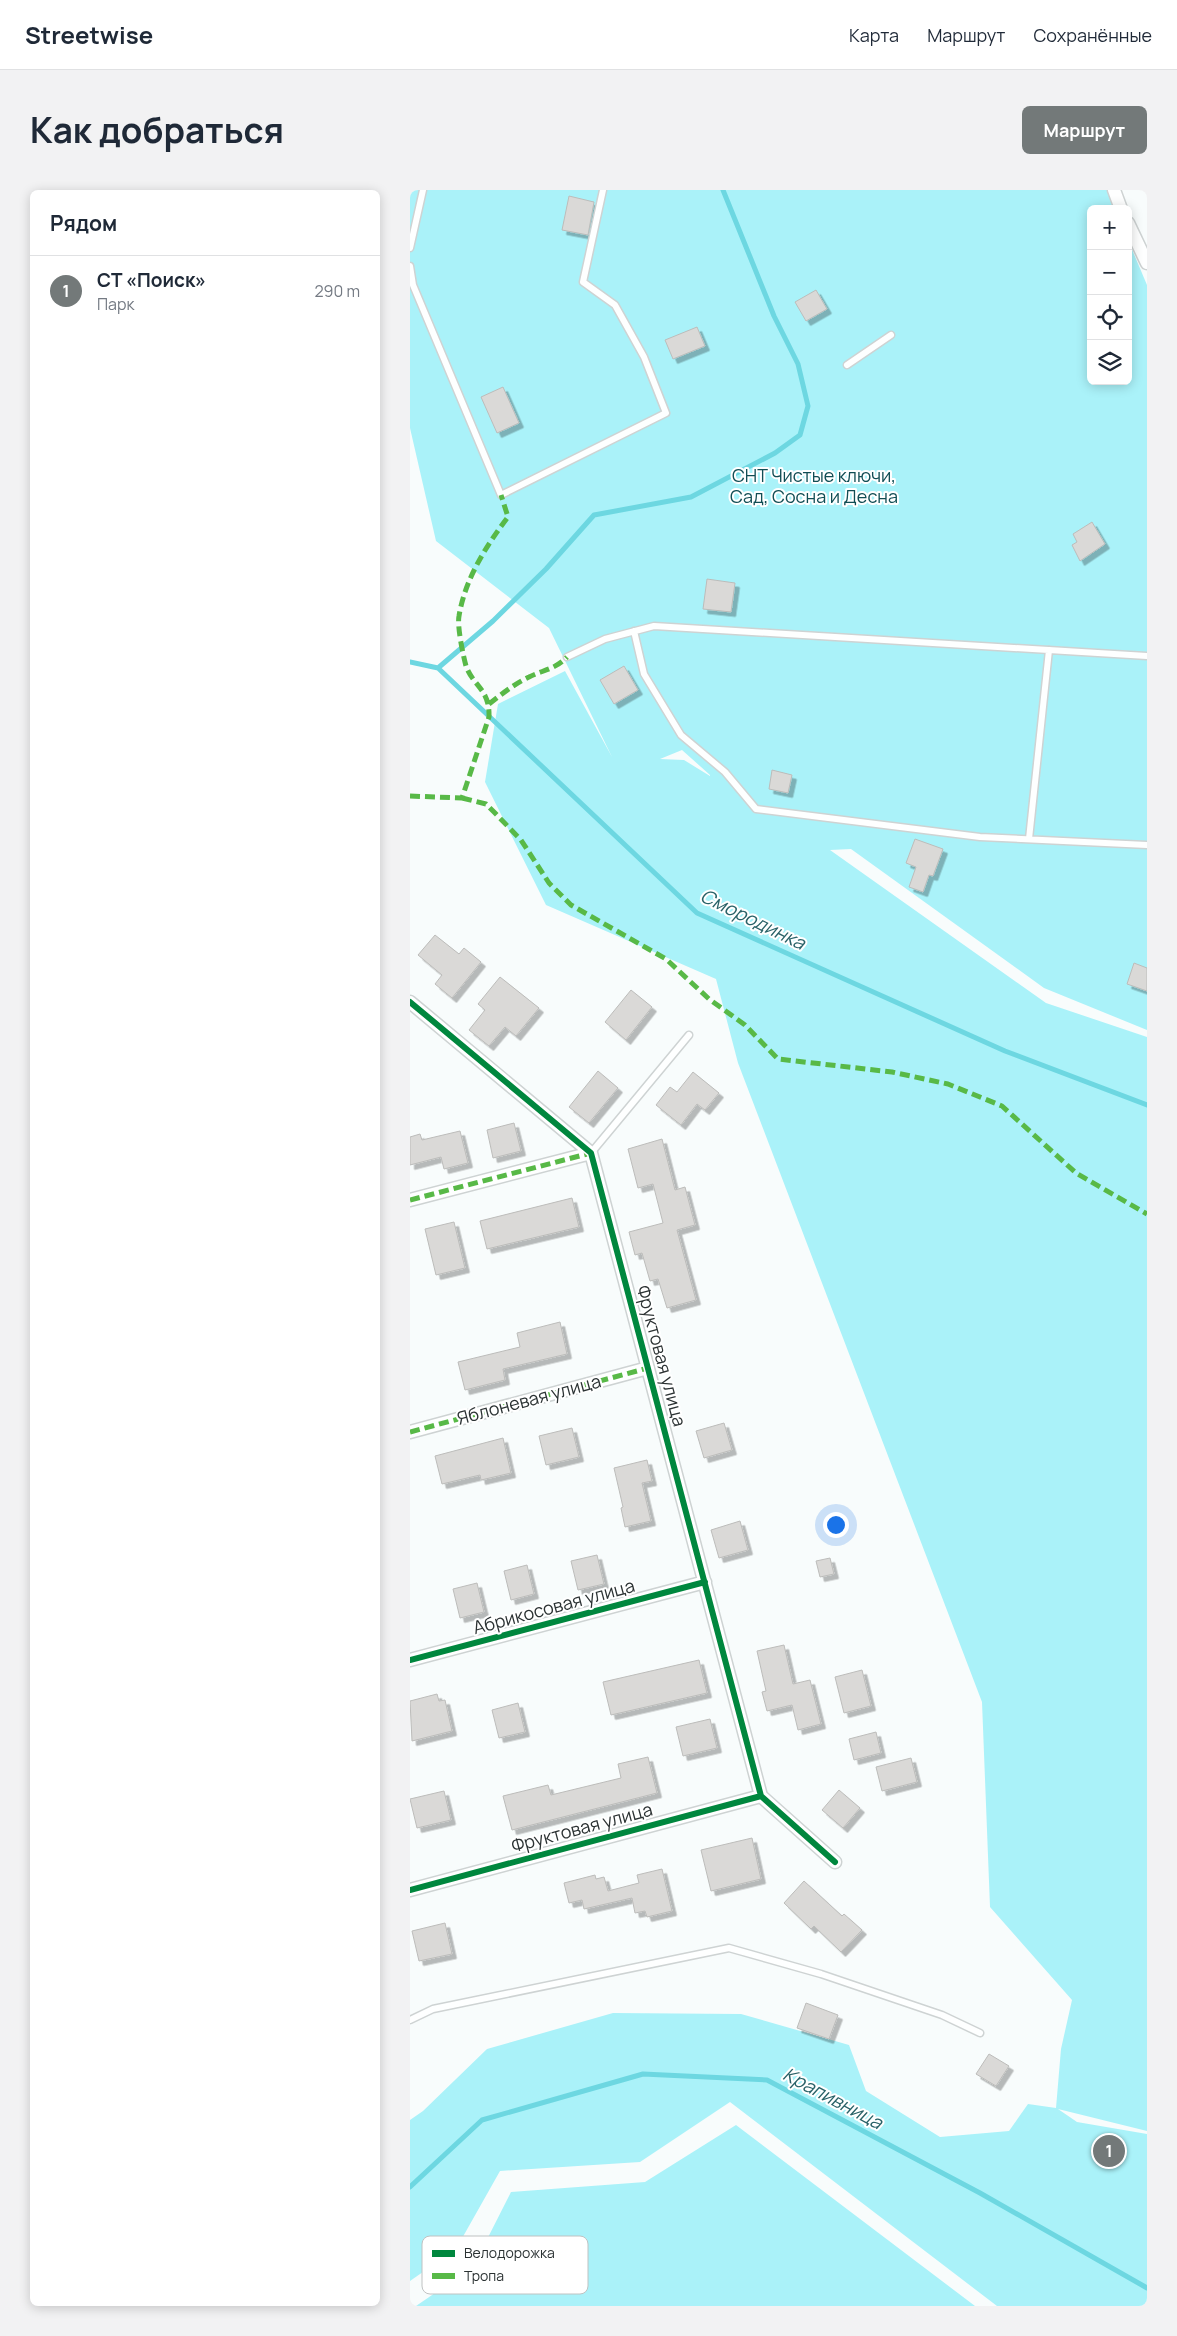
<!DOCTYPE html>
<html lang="ru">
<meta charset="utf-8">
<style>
:root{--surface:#fff;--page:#f2f2f3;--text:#1f2937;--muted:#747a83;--line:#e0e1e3;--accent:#737979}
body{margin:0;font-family:Manrope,sans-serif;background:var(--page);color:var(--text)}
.controls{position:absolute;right:15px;top:15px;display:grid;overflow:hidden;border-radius:8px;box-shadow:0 2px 12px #0003}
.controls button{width:45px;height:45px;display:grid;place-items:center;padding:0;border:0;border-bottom:1px solid var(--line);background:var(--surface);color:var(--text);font:25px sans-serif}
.you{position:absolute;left:425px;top:1334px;width:18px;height:18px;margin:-12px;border:4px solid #fff;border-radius:50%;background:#1a73e8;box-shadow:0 0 0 8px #1a73e833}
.badge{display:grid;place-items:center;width:32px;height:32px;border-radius:50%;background:var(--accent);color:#fff;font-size:16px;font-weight:700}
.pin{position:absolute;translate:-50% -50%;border:2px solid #fff;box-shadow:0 1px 5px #0006}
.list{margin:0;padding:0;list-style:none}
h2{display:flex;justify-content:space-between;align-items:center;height:65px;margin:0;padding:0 20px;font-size:21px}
h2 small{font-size:16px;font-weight:400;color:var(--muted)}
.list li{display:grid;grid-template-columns:32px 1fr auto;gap:15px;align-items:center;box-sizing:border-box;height:70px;padding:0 20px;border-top:1px solid var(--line)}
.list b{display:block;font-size:19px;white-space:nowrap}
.list p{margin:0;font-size:16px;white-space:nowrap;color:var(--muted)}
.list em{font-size:16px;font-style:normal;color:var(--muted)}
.icon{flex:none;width:28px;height:28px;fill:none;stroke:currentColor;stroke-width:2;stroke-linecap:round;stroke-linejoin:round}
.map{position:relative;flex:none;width:737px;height:2116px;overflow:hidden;border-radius:8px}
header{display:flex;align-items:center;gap:30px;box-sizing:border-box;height:70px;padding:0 25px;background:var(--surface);border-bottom:1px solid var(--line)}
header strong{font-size:24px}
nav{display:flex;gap:28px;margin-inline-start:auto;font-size:18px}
.intro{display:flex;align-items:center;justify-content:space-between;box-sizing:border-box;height:120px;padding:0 30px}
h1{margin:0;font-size:35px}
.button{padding:12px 22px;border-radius:8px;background:var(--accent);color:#fff;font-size:18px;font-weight:700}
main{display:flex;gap:30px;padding:0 30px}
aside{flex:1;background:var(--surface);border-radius:8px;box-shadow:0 2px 12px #0003}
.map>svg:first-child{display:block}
</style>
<header>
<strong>Streetwise</strong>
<nav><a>Карта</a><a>Маршрут</a><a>Сохранённые</a></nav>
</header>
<div class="intro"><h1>Как добраться</h1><a class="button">Маршрут</a></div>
<main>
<aside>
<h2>Рядом<small></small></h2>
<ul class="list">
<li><span class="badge">1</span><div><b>СТ «Поиск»</b><p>Парк</p></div><em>290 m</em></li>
</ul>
</aside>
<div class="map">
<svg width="737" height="2116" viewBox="0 0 737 2116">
<defs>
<filter id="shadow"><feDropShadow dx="4.5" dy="4.5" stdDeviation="0" flood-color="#0004"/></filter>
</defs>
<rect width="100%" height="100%" fill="#f8fcfc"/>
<path fill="#aaf2f9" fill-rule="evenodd" d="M0,0h698l7,19h-24v172h37v-141l19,45v745l-103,-42 -193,-139 -21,1 216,153 101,34v1094l-89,-22 19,13 70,12v172h-150l-267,-204 -90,60 -140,9 -44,78 -46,32v-161l13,-9 64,-62 126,-36 128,1 108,31 17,46 74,46 69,-6 19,-27 28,4 5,-59 11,-49 -82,-93 -8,-205 -244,-639 -22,-84 -170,-74 -61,-123 13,-78 67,-33 47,86 -63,-129 -113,-87 -26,-113zM272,560l28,25v1l-26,-16 -24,-1z
M326,1935l239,181h-559l57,-39 38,-75 134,-10z"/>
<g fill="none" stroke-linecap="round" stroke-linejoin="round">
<path stroke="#6dd7e1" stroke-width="5" d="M0,472l28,6 259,245 308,138 142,54
M28,478l55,-47 53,-52 48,-54 97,-18 84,-44 25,-18 8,-29 -10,-42 -24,-48 -51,-126
M0,1997l72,-67 161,-46 124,6 213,113 167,95"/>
</g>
<path fill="#dad9d7" stroke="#bcbcba" filter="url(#shadow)" d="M159,6l25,6 -6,33 -26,-5z
M406,100l11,19 -21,12 -11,-19z
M287,137l8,19 -32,13 -8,-19z
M93,197l16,36 -22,10 -16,-36z
M682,332l13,22 -25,17 -8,-16 5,-3 -4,-8z
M297,389l28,4 -4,29 -28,-3z
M214,476l14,24 -24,14 -14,-24z
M362,580l20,5 -4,18 -19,-4z
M505,649l28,10 -10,27 -4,-1 -6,17 -14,-5 7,-20 -10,-4z
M25,745l24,19 5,-6 17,14 -29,36 -17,-14 7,-9 -24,-20z
M724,773l13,5v23l-20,-7z
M90,787l39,31 -23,28 -11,-9 -16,19 -20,-16 16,-20 -7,-6z
M221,800l21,17 -26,33 -21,-18z
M188,881l20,17 -29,35 -20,-16z
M283,882l26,21 -14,17 -8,-6 -16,21 -25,-20 14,-18 7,5z
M104,933l7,28 -28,7 -6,-28z
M50,941l8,32 -24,6 -3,-12 -31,8v-28l10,-3 2,6z
M252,949l13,51 10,-3 10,38 -18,5 19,70 -29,8 -9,-29 -8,2 -8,-28 -7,2 -6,-23 34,-9 -10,-39 -15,4 -10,-39z
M162,1008l7,29 -92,22 -7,-28z
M44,1032l11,46 -29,7 -11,-46z
M150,1132l7,32 -64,15 2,11 -40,10 -7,-28 62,-15 -3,-14z
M314,1233l8,27 -28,8 -8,-27z
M162,1238l7,29 -33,8 -7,-29z
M93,1248l8,35 -30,7 -1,-5 -38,9 -7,-28z
M237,1270l5,21 -10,2 9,38 -26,6 -4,-19 2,-1 -9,-39z
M330,1331l8,29 -29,8 -8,-28z
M187,1365l7,29 -26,6 -7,-29z
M420,1368l4,16 -14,3 -4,-16z
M117,1375l7,29 -23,6 -7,-29z
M67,1393l7,29 -24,6 -7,-29z
M374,1455l9,39 17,-4 11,44 -23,6 -6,-25 -25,6 -5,-19 4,-1 -9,-40z
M289,1470l8,33 -96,22 -8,-33z
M452,1480l9,36 -27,7 -9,-36z
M27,1504l2,7 6,-1 7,31 -40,10 -2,-40z
M108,1513l7,29 -26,6 -7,-28z
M300,1529l7,29 -34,8 -7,-29z
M466,1542l5,21 -27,7 -5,-21z
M238,1567l9,36 -145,37 -9,-34 45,-11 3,10 70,-17 -3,-14z
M501,1568l6,24 -35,9 -6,-24z
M429,1600l21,18 -17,20 -21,-18z
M34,1601l7,29 -34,8 -7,-29z
M342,1648l9,41 -50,12 -10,-41z
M252,1679l10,42 -25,6 -2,-6 -10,2 -3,-15 -48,11 -2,-9 -13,3 -5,-20 31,-8 1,4 8,-2 4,14 31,-8 -2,-8z
M394,1691l38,35 2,-2 18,16 -21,22 -27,-26 -3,3 -27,-26z
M35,1733l7,31 -33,7 -7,-30z
M396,1813l32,12 -9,24 -32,-11z
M579,1864l20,12 -13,20 -20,-12z"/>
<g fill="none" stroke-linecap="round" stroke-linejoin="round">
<g stroke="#ced3d3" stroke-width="9">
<path id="service" d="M0,58l13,-58
M0,76l3,19 88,210 165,-82 -22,-56 -29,-52 -32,-23 20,-92
M437,175l44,-30
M224,441l10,43 37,61 44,37 31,37 224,28 167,8
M157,467l38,-18 49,-13 493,30
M619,649l20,-189
M181,963l98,-118
M0,1830l23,-11 296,-61 92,26 121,41 38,18"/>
</g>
<g stroke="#ced3d3" stroke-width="15">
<path id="minor" d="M704,0l7,19
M718,33l19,40
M0,812l181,151 170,643 74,66
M0,1010l181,-47
M0,1242l238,-64
M0,1470l295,-78
M0,1700l351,-94"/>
</g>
<use href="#service" stroke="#feffff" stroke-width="6"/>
<use href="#minor" stroke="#feffff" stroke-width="12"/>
<path stroke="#58b947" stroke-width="5" stroke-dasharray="10 5" stroke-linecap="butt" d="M79,514c13,-10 25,-20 40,-27 14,-7 27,-8 38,-20
M0,606l52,2 27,-81c1,-28 -16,-31 -23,-51 -3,-11 -9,-40 -7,-50 6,-37 27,-70 49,-99l-7,-22
M52,608l24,6 8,8 27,28 28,43 22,22 95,54 43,40 36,26 33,34 114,13 56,12 54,22 74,67 71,41
M0,1010l181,-47
M0,1242l238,-64"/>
<g stroke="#fff" stroke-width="9">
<path id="cycleway" d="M0,812l181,151 170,643 74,66
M0,1470l295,-78
M0,1700l351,-94"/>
</g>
<use href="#cycleway" stroke="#00873e" stroke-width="6"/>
</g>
<g text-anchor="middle" stroke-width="4" stroke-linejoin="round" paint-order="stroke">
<g font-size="18" fill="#104d54" stroke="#fff">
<text x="404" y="292">СНТ Чистые ключи,<tspan x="404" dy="21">Сад, Сосна и Десна</tspan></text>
</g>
<g font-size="18" fill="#2b3233" stroke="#fff">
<text transform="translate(251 1166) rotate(75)" y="6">Фруктовая улица</text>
<text transform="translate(119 1210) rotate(-15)" y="6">Яблоневая улица</text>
<text transform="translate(144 1417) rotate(-15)" y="6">Абрикосовая улица</text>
<text transform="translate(172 1638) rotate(-15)" y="6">Фруктовая улица</text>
</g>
<g font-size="19" font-style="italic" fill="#296268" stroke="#fff">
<text transform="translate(343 729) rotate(26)" y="7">Смородинка</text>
<text transform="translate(423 1908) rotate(28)" y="7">Крапивница</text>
</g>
</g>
<rect x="12" y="2046" width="166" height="58" rx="8" fill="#fff" stroke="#bfc2c2" stroke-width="1"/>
<rect x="22" y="2060" width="23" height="7" fill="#00873e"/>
<rect x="22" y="2083" width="23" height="6" fill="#58b947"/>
<g font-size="14" fill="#2b3233">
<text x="54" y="2068">Велодорожка</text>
<text x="54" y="2091">Тропа</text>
</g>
</svg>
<div class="controls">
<button>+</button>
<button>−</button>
<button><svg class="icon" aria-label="locate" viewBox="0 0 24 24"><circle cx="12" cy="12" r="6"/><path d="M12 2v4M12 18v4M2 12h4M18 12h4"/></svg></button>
<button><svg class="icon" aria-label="layers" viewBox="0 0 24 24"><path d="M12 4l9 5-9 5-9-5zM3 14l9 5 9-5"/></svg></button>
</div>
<div class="you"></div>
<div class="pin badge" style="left:699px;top:1961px">1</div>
</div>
</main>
